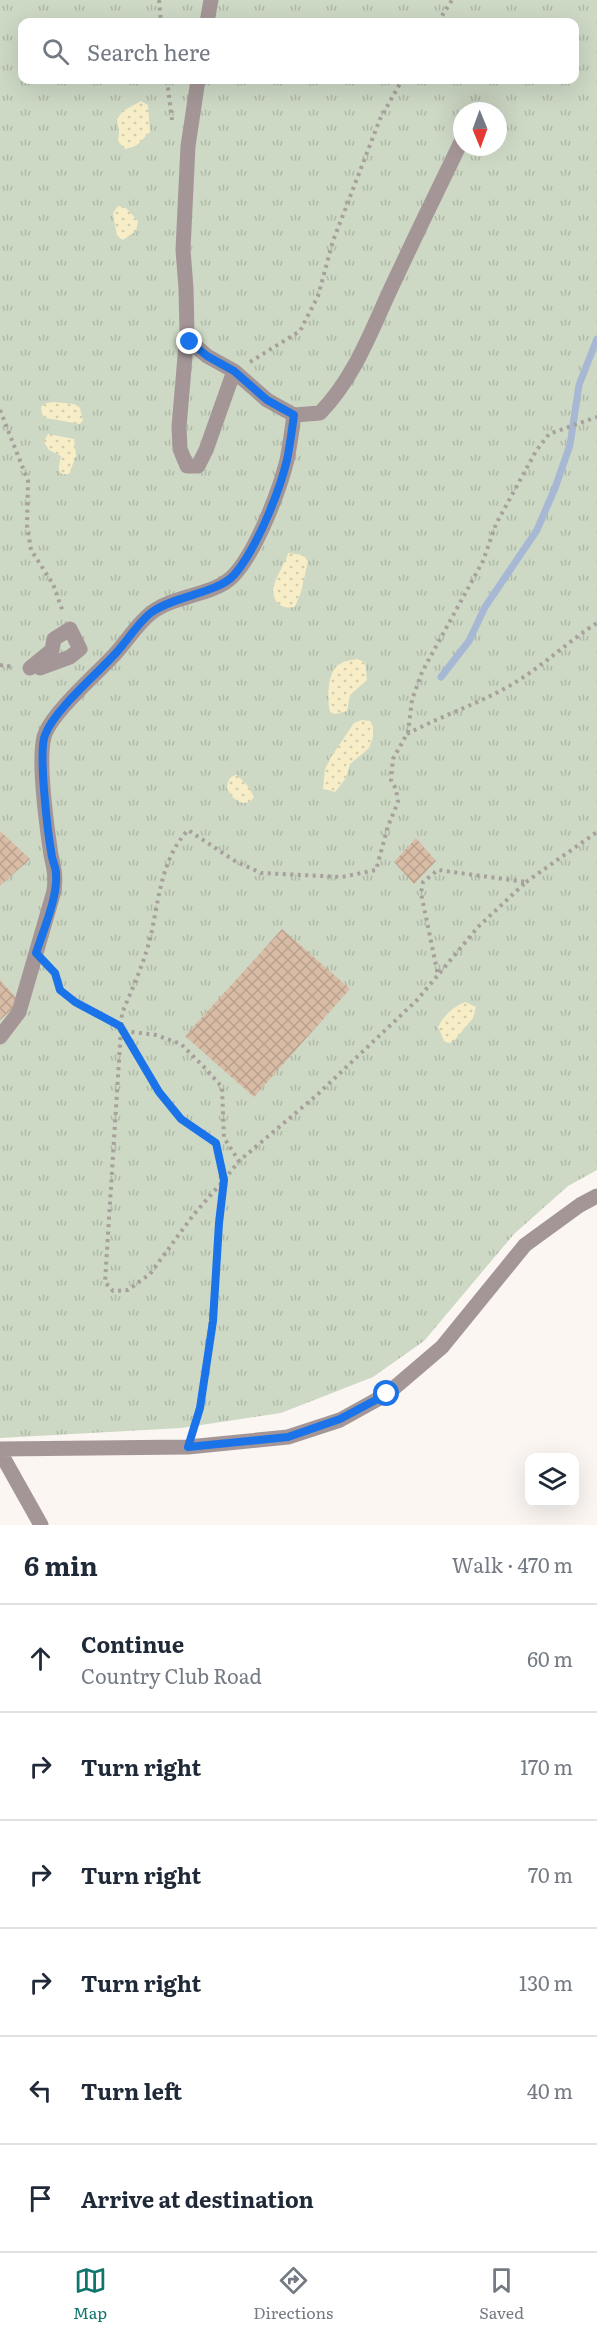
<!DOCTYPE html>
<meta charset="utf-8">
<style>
:root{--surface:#fff;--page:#f2f2f3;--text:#1f2937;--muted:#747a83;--line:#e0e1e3;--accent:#0f766e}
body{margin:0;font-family:Literata,serif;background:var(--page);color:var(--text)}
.controls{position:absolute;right:18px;bottom:18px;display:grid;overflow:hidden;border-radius:12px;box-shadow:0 6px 24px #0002}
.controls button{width:54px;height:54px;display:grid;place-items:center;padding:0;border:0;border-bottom:2px solid var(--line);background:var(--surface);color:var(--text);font:30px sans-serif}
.compass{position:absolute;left:453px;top:102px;width:54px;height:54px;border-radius:50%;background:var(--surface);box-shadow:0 6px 24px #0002;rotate:179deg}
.stop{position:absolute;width:18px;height:18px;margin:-14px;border:4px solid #1a73e8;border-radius:50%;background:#fff}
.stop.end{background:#1a73e8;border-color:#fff;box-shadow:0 2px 6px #0008}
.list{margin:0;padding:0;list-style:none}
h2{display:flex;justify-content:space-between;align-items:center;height:78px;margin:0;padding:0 24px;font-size:26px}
h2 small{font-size:20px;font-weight:400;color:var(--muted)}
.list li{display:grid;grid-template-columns:39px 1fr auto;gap:18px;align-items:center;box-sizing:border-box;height:108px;padding:0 24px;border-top:2px solid var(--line)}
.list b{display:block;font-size:22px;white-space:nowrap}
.list p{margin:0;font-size:20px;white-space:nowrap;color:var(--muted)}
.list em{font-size:20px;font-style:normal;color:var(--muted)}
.icon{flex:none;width:33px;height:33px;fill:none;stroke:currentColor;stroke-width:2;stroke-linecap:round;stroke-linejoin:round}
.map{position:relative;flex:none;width:597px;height:1525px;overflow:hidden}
.search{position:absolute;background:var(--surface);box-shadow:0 6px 24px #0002;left:18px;right:18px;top:18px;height:66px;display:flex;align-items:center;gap:15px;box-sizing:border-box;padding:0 21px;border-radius:12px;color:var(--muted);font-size:22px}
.sheet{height:726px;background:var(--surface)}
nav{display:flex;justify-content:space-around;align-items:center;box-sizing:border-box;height:84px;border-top:2px solid var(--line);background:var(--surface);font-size:16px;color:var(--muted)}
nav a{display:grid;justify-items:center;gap:3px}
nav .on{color:var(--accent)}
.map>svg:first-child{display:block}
</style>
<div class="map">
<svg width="597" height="1525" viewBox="0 0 597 1525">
<defs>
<pattern id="grass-tufts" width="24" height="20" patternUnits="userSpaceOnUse" patternTransform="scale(1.5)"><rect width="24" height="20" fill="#cdd8c5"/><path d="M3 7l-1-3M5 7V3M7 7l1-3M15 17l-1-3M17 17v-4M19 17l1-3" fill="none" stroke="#b0b9a8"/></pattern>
<pattern id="sand-dots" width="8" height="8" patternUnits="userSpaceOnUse" patternTransform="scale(1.5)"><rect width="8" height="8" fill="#f7eec8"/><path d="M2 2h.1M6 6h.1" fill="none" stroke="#d3cbab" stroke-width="1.8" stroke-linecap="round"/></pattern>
<pattern id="building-cross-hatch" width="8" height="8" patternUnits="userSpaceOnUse" patternTransform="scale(1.5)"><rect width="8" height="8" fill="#d9bca6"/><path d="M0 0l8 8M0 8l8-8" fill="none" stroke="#baa18e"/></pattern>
</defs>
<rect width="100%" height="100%" fill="#fbf6f2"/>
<path fill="url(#grass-tufts)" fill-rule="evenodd" d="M0,0h597v1170l-29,16 -54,48 -90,107 -51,36 -92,36 -100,15 -181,10zM22,22h552v58h-552zM462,111h36v36h-36z"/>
<path fill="url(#sand-dots)" d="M141,101l7,4 2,27 -14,14 -11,3 -7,-8 1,-9 -2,-13 6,-8z
M118,206l8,2 12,13 -2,10 -13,9 -6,-4 -4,-23z
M54,402l20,2 6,4 3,12 -3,4 -34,-6 -4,-4 -1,-7 5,-4z
M48,434l26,5 2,17 -7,18c-15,2 -9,-9 -8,-18l-12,-6 -5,-8z
M288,553l15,2 5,6 -7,31 -6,15c-7,1 -13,1 -18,-5 -12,-13 8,-35 11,-49z
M357,659l8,3 2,18 -17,15 -3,16 -12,3 -5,-2c-3,-13 -3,-38 8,-47 5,-4 14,-5 19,-6z
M362,720l8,1 3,6v10l-4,11 -19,16 -4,14 -11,14 -12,-3 2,-20 6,-12 23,-34z
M237,775l10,10 7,12 -4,5c-12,3 -18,-4 -23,-14 1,-7 2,-12 10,-13z
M465,1002l11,5 -3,11 -20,24 -5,1 -4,-2 -6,-14c6,-12 15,-20 27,-25z"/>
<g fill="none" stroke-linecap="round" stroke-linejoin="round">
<path stroke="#a6b8d4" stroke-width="7" d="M441,677l28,-36 16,-34 52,-77 18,-42 15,-43 9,-60 18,-46"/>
</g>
<path fill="url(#building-cross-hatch)" d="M0,831l30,28 -30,27z
M416,838l20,23 -22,23 -20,-22z
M282,929l68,60 -96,108 -69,-61z
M0,980l20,22 -20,18z"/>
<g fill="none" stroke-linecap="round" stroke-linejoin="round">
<path stroke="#a7a09c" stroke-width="4" stroke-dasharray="3 4.5" stroke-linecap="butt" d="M159,0l2,22
M438,22l14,-22
M167,80l5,40
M250,362l50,-31 18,-35 15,-55 47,-122 22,-39
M0,410l28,71 -1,44 4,25 22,34 10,28
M0,665l14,2
M407,734c34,-18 71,-30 104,-49 31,-18 56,-43 86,-62
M526,882l71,-50
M49,967l6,6 5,17 15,11 45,25 39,66 22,27 35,24 8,36
M124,1031l32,4 25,9 23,23 18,20 2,51 15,23
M224,1180l15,-19 79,-67 99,-94 21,-25 -17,-82 2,-11 15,-12 88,12 -48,45 -40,48
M194,1429c7,-24 10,-49 13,-73 7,-59 9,-118 17,-176l-30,34 -44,60 -22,16 -15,1 -8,-9 17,-269c10,-23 20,-46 27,-70 10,-39 10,-81 39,-113l47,31 26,12 81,4 34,-7 12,-44 10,-24 -2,-13 -5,-9 2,-21 15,-27 4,-32 10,-28 61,-111 13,-37 40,-73 13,-17 48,-17"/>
<path stroke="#a49697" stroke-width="15" d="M207,22l4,-22
M198,80l-10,66 -5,104 3,38 1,45 -8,94 1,22 7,17h11l8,-16 28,-79
M186,338l21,18 27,15 33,29 27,15 26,-2c35,-36 51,-82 72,-127 23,-49 46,-97 70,-146
M30,668l22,-18 2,-11 16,-10 10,20 -10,8 -30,11
M0,1037l19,-25 35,-121c2,-14 0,-23 -3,-36 -4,-27 -13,-94 -7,-118 6,-23 54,-64 71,-83 12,-13 22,-30 36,-41 22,-18 63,-17 82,-37 23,-24 46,-84 54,-116 3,-15 5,-30 7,-45
M0,1449l188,-2 100,-10 52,-17 47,-26 55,-47 83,-102 55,-40 17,-9
M0,1452l41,73"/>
</g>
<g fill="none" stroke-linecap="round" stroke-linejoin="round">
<path stroke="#1a73e8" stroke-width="8" d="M190,342l17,14 27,15 33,29 27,15c-2,15 -4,30 -7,45 -8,33 -31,90 -53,115 -16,18 -60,21 -82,37 -12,8 -25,29 -36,41 -19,21 -62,57 -71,82 -7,17 3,100 7,122 1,5 4,11 4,17 2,23 -13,57 -20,79l19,20 5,17 15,12 45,24 39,66 22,27 35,24 8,37 -5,43 -6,98 -13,87 -12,39 100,-10 52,-18 47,-25"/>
</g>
</svg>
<div class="controls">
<button><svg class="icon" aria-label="layers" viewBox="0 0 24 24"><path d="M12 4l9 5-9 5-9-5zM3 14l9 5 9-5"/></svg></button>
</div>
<svg class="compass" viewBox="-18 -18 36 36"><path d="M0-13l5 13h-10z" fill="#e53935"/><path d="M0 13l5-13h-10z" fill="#747a83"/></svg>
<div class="stop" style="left:387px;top:1394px"></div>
<div class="stop end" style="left:190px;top:342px"></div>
<div class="search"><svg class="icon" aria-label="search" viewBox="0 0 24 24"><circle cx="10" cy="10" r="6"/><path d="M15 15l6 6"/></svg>Search here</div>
</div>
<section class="sheet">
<h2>6 min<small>Walk · 470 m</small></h2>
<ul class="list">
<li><svg class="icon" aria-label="ahead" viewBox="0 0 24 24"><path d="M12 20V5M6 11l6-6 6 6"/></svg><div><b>Continue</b><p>Country Club Road</p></div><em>60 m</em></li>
<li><svg class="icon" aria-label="right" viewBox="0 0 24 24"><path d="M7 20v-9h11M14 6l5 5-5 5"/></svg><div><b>Turn right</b></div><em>170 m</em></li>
<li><svg class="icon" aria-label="right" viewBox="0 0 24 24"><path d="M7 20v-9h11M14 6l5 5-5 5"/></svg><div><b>Turn right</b></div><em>70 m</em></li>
<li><svg class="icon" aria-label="right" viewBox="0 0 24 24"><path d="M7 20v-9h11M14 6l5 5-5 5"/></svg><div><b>Turn right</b></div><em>130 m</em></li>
<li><svg class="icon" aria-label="left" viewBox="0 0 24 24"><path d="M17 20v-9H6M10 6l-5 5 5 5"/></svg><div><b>Turn left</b></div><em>40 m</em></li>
<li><svg class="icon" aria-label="arrive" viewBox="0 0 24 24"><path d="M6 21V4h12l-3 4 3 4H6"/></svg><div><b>Arrive at destination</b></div></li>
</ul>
</section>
<nav>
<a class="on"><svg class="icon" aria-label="map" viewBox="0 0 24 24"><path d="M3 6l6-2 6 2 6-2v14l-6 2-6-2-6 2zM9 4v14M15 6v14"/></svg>Map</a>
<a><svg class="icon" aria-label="directions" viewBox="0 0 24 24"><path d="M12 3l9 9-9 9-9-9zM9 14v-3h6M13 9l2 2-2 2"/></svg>Directions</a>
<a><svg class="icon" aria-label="saved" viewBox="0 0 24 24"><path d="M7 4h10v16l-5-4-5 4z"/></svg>Saved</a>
</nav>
